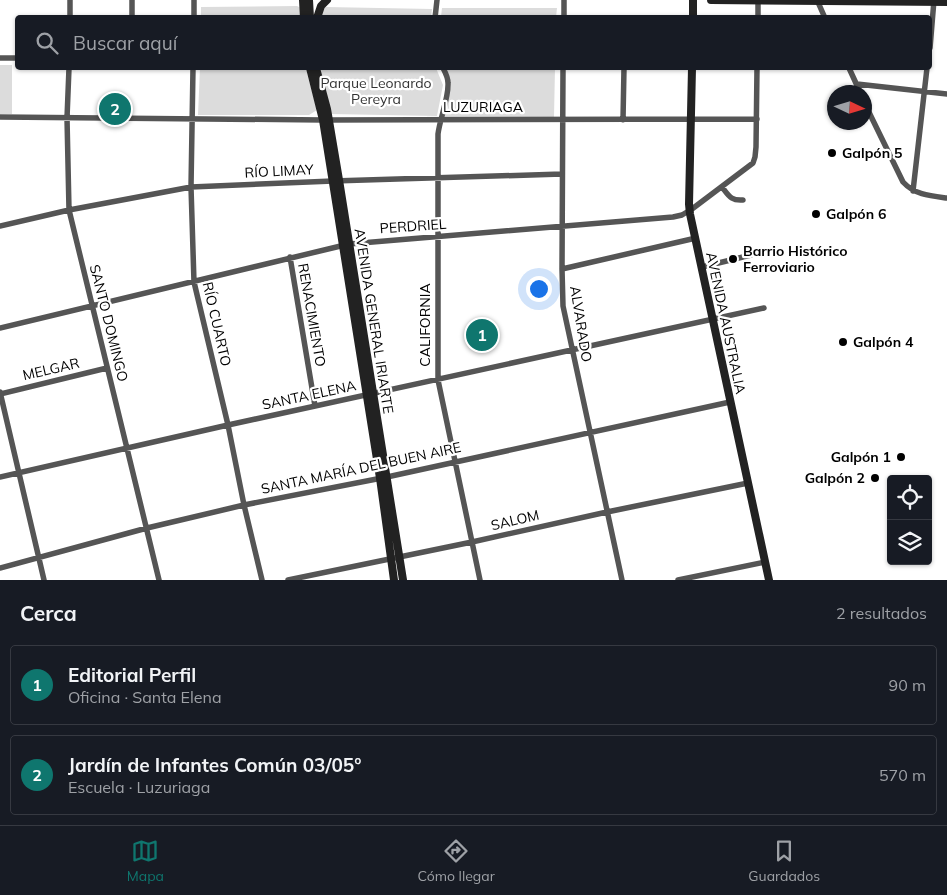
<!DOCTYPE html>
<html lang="es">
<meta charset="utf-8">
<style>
:root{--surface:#171b24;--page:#20242c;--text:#f1f3f6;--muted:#9ea1a6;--line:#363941;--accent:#0f766e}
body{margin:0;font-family:Mulish,sans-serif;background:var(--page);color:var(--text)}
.controls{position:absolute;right:15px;bottom:15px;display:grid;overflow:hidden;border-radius:5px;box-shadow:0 1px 4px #0004}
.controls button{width:45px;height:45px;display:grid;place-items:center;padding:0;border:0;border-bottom:1px solid var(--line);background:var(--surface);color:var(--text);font:25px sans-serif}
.compass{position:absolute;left:827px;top:85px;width:45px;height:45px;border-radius:50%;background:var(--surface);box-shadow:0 1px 4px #0004;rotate:94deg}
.you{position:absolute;left:538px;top:288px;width:18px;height:18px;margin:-12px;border:4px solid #fff;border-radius:50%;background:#1a73e8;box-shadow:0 0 0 8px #1a73e833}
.badge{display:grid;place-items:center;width:32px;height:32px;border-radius:50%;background:var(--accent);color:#fff;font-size:16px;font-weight:700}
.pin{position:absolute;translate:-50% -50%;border:2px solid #fff;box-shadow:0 1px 5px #0006}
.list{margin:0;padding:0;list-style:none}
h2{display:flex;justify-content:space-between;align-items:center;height:65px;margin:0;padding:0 20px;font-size:21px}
h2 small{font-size:16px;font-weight:400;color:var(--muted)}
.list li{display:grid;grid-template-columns:32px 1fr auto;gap:15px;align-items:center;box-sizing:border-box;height:80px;margin:0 10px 10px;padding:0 10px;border:1px solid var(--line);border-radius:5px}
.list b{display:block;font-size:19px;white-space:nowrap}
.list p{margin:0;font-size:16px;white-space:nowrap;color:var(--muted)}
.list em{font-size:16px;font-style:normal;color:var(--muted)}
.icon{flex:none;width:28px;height:28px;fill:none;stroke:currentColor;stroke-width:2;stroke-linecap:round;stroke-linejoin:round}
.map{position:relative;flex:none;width:947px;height:580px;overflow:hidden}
.search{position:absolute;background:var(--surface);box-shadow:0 1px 4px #0004;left:15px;right:15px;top:15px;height:55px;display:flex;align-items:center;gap:12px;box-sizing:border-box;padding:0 18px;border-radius:5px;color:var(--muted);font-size:19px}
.sheet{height:245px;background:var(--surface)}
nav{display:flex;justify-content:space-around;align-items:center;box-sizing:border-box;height:70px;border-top:1px solid var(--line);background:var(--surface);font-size:14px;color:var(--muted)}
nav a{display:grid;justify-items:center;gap:2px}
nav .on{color:var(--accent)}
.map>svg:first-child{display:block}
</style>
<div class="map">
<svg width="947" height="580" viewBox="0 0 947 580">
<rect width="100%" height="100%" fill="#fff"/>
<path fill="#dcdcdc" d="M297,6l4,2 1,9 -101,1v-11z
M326,7l106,2 -1,8 -111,1 3,-9z
M442,8h115l-1,9h-115z
M0,65h12v49h-12z
M200,68h106l2,9 9,33 -8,5h-111z
M320,68h116l7,17 -6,31 -107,-2z
M444,68h111l-1,49h-110l7,-32z"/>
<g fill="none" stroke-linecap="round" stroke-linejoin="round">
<path stroke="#555" stroke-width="5.5" d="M817,0l8,18
M70,18v-18
M132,18v-18
M194,18v-18
M435,18l2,-18
M564,18v-18
M758,18v-18
M930,48l4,-48
M0,58h18
M69,68l-2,50 2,92 90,370
M193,68l-2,119 3,95 34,143 16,80 18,75
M443,68c2,4 5,9 5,15 1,14 -8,35 -10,51v246l42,200
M563,68l-1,201 1,37 59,274
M849,68l11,24
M857,84l90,10
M864,102l39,80c12,13 27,14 44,16
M0,117l323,3 434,-1
M623,120l1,-52
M722,187c7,9 9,14 21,13
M913,191l14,-123
M0,226l69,-16 122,-23 142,-6 229,-7
M290,257l25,149
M702,267l49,-12
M562,269l134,-31
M0,328l349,-84 324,-27 9,-2 10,-6 61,-46 2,-6 1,-10 1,-79
M0,392l44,188
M0,394l107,-26
M0,477l228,-52 536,-117
M0,568l147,-40 97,-23 143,-28 343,-75
M288,580l184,-38 135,-30 141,-29
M678,580l87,-18"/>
<path stroke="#222" stroke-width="8" d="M303,0l1,18
M309,0l1,18
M711,0l236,2
M317,18l4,-12 6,-6
M693,18v-18
M310,68l13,52 57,358 14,102
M316,68l11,41 12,71 64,400
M692,68l-3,136 1,10 79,366"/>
</g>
<g fill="#000" stroke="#fff" stroke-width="2">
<circle cx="832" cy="153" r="5"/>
<circle cx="816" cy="214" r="5"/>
<circle cx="733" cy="259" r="5"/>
<circle cx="843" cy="342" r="5"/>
<circle cx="901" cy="457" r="5"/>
<circle cx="875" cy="478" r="5"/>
</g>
<g text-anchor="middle" stroke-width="4.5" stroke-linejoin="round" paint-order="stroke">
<g font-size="14" fill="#333" stroke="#fff">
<text x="376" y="88">Parque Leonardo<tspan x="376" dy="16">Pereyra</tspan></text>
</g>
<g font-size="14" fill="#000" stroke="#fff">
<text x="483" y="112">LUZURIAGA</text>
<text transform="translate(279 171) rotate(-3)" y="5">RÍO LIMAY</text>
<text transform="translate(413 226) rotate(-4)" y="5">PERDRIEL</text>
<text transform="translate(312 315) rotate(80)" y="5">RENACIMIENTO</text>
<text transform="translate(374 321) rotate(81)" y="5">AVENIDA GENERAL IRIARTE</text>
<text transform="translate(109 323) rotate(76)" y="5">SANTO DOMINGO</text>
<text transform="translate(726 323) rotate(78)" y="5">AVENIDA AUSTRALIA</text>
<text transform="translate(217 324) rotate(77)" y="5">RÍO CUARTO</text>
<text transform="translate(581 324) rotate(81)" y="5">ALVARADO</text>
<text transform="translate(425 325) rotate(-90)" y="5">CALIFORNIA</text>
<text transform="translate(51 369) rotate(-13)" y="5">MELGAR</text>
<text transform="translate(309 395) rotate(-12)" y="5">SANTA ELENA</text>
<text transform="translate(361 468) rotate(-12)" y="5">SANTA MARÍA DEL BUEN AIRE</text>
<text transform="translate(515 520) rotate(-13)" y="5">SALOM</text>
</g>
<g font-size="14" font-weight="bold" fill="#000" stroke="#fff" text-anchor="start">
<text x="842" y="158">Galpón 5</text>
<text x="826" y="219">Galpón 6</text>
<text x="743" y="256">Barrio Histórico<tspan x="743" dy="16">Ferroviario</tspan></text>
<text x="853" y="347">Galpón 4</text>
<text x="891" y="462" text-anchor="end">Galpón 1</text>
<text x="865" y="483" text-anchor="end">Galpón 2</text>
</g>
</g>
</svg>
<div class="controls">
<button><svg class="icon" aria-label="locate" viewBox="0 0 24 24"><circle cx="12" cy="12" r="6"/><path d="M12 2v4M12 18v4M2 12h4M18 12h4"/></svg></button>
<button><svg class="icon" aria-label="layers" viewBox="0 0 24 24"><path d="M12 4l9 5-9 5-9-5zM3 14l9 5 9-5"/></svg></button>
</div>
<svg class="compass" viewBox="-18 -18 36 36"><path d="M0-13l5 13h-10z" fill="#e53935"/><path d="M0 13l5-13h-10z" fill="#9ea1a6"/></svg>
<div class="you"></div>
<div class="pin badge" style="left:482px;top:335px">1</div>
<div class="pin badge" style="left:115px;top:109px">2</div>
<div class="search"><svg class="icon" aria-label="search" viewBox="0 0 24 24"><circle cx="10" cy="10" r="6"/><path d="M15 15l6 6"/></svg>Buscar aquí</div>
</div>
<section class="sheet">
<h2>Cerca<small>2 resultados</small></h2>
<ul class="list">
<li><span class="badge">1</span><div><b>Editorial Perfil</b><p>Oficina · Santa Elena</p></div><em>90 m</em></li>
<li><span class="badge">2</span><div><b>Jardín de Infantes Común 03/05°</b><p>Escuela · Luzuriaga</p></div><em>570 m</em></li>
</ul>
</section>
<nav>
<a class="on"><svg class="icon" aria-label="map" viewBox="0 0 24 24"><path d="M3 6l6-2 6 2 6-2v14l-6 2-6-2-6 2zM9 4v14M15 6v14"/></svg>Mapa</a>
<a><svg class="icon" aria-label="directions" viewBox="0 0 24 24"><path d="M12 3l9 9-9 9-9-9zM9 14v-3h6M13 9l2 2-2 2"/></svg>Cómo llegar</a>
<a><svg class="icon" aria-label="saved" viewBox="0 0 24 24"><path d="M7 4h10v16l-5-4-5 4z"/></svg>Guardados</a>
</nav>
